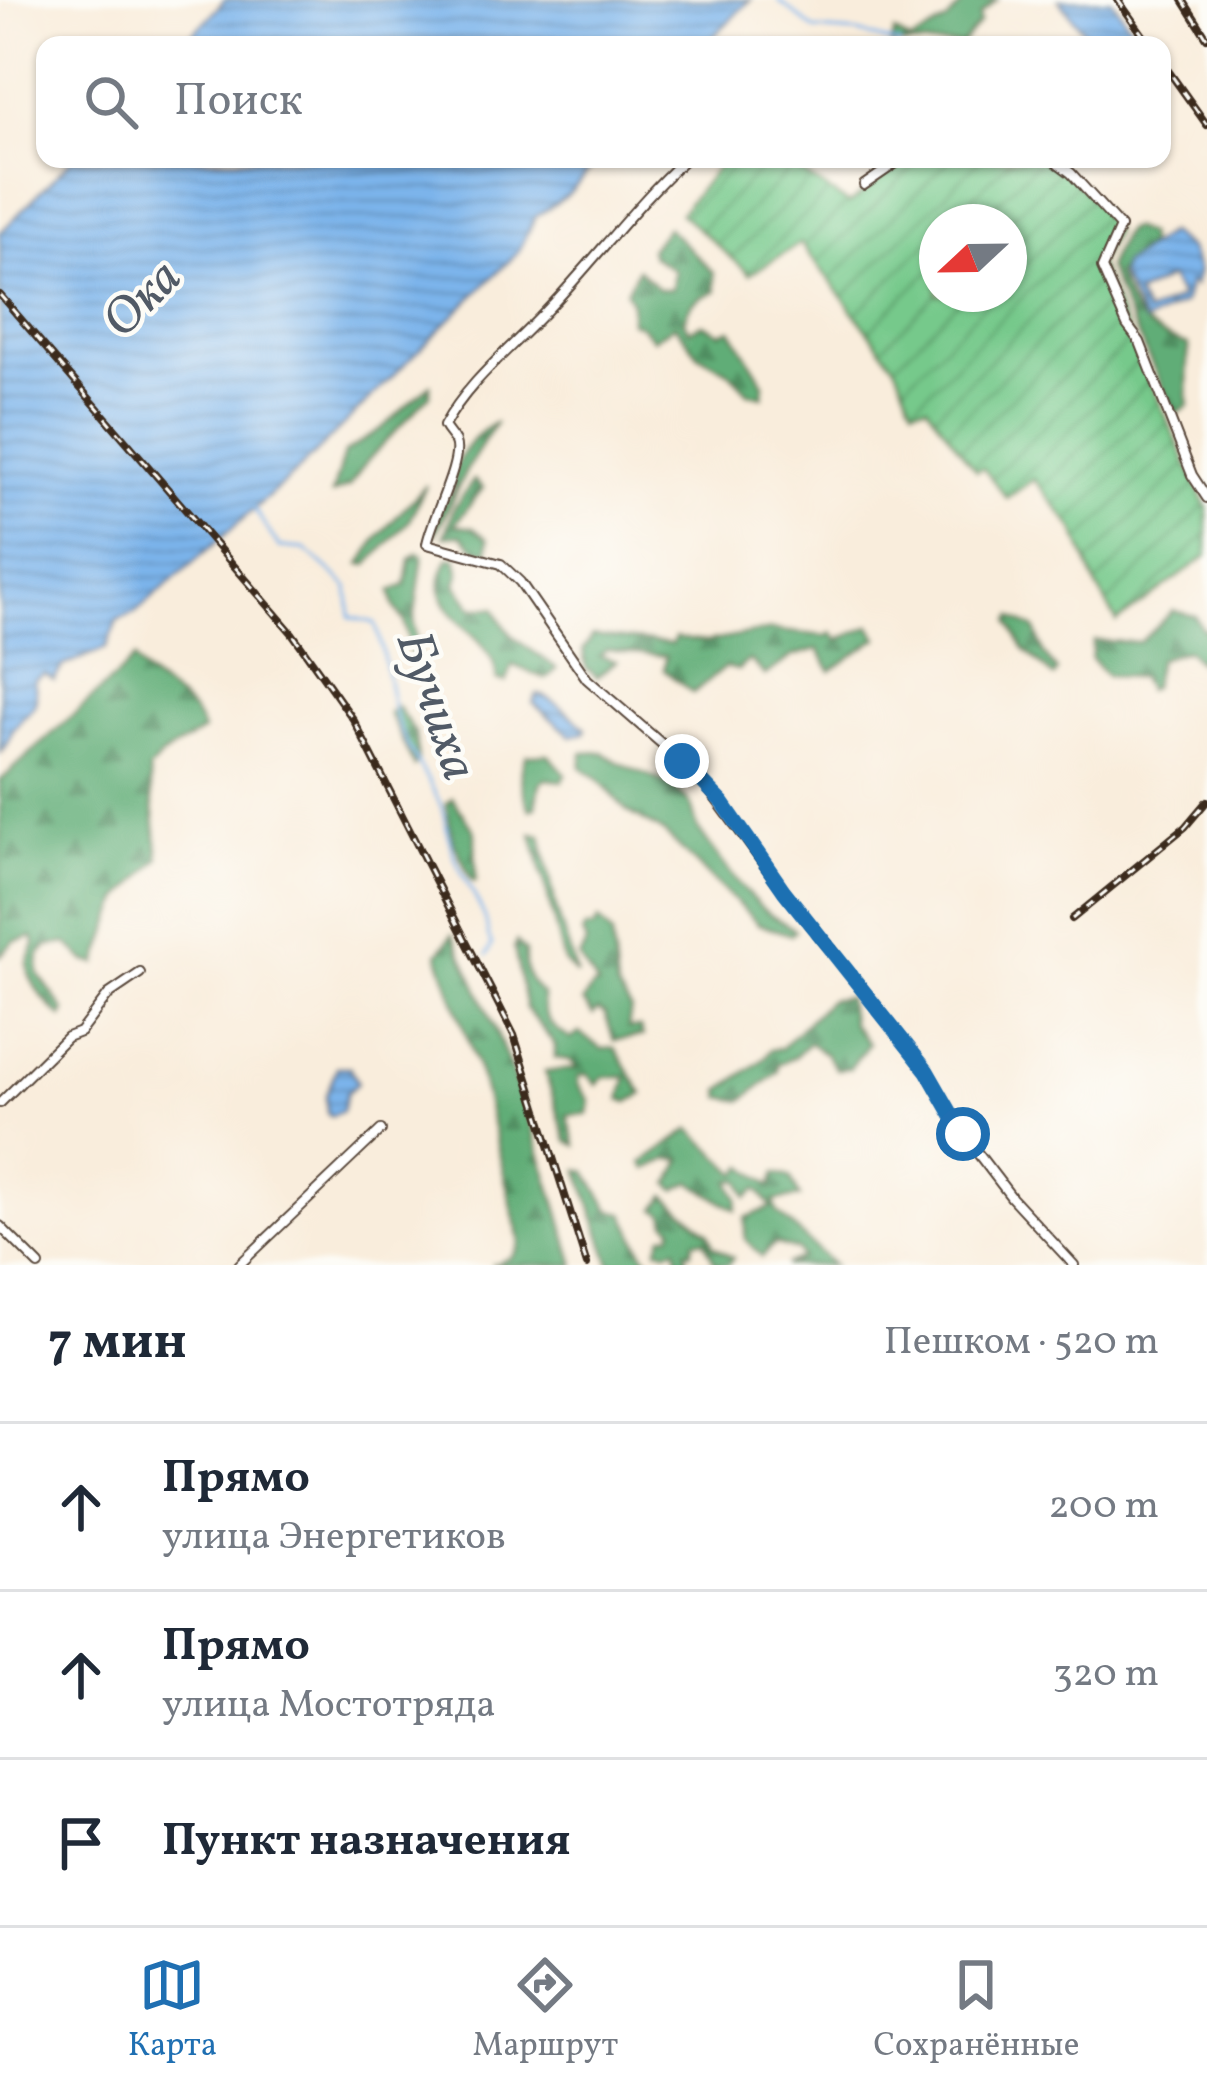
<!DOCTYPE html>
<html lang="ru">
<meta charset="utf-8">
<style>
:root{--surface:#fff;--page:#f6f6f7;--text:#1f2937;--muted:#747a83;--line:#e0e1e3;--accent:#1f6fb2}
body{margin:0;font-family:Vollkorn,serif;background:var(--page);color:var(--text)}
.compass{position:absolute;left:919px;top:204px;width:108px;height:108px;border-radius:50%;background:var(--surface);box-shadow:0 3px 9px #0004;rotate:248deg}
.stop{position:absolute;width:36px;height:36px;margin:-27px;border:9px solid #1f6fb2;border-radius:50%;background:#fff}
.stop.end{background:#1f6fb2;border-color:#fff;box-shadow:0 3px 12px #0008}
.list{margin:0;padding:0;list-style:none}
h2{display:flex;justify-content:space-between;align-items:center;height:156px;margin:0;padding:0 48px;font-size:51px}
h2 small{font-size:39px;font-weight:400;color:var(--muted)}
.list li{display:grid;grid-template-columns:78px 1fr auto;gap:36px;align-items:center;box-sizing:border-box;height:168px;padding:0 48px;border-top:3px solid var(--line)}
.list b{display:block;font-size:45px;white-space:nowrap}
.list p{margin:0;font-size:39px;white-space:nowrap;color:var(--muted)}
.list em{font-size:39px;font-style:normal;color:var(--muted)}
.icon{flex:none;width:66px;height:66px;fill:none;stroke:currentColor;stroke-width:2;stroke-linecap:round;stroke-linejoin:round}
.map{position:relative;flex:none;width:1207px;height:1265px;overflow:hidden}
.search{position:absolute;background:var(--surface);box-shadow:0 3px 9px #0004;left:36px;right:36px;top:36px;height:132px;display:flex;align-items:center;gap:30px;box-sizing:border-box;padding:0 42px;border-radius:24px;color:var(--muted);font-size:45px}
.sheet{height:660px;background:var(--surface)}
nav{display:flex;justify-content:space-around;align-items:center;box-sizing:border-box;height:168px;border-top:3px solid var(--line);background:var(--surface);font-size:33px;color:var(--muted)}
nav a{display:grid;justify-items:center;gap:6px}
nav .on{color:var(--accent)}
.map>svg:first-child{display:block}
</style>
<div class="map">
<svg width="1207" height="1265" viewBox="0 0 1207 1265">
<defs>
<pattern id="forest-firs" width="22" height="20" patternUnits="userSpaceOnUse" patternTransform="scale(3)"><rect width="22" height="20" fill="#60ad77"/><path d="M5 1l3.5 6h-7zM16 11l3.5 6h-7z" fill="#508d61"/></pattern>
<pattern id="garden-furrows" width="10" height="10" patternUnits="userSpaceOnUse" patternTransform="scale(3)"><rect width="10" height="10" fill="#76c98b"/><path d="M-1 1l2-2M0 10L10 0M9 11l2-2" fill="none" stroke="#62a371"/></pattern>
<pattern id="water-rules" width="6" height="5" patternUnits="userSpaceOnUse" patternTransform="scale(3)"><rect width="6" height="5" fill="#7bb4eb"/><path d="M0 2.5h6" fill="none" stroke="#6693be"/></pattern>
</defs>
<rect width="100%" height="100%" fill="#fdfcf7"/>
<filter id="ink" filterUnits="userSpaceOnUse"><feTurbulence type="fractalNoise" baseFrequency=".00833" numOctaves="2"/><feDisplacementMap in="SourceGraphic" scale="24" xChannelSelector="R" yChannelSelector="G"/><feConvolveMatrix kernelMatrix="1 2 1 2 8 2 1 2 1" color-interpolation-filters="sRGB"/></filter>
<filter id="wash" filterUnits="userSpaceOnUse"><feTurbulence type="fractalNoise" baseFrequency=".004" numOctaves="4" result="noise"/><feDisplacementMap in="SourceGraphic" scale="48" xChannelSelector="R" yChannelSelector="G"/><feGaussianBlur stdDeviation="2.7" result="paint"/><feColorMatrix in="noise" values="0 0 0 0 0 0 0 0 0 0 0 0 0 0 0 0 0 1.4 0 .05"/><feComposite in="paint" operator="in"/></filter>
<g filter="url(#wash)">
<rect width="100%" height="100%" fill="#f9eddc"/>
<path fill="url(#forest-firs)" stroke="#4e6c4a" stroke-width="3" d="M966,0h31l-17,15v8l-18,22h-71l4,-13 16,10 36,-21z
M667,227l47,46 2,18c-17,6 -29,12 -32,31l5,8 14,-6 18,9 10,-4 33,54 -1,13 -14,-3 -21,-22 -29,-16 -24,-30 -22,14 -13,-14 -9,-3v-20l-5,-11 12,-22 21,20h13l2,-19 -22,-14 -2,-7z
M1131,228l16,6 1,9 -32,32c18,42 26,56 72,70 1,21 -3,39 1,60l-14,10c-22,-51 -48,-97 -68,-148l17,-36z
M430,385v10l-64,67 -17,25 -17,7 12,-41 38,-25z
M496,422l-30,49 -31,64 -3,-7 7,-19 15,-20c-3,-29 18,-53 42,-67z
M474,480l9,8 -29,37 19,3 15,11v13l-13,-3 -14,-14 -17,1 10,-28z
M426,485l-17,36 -41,44 -7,-1 17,-27z
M418,553l5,2 -9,67 4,31 -5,9 -9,-41 -10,-15 -3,-15 15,-6 4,-26z
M449,558h7l4,16 -4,10 17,24h22c17,38 34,37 62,61l-11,10 -33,-14 -7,17 -9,-2c-1,-7 -2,-14 -5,-20 -16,-37 -73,-49 -43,-102z
M1173,611l23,5 6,13 5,1v19l-9,13 -11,-12 -29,9 -6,28 -5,3 -8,-13 -33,-1 -15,-18 3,-17 46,1z
M1013,617l22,12 9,25 13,17 -3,6 -31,-29 -13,-26z
M871,626l7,12 -47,33 -13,-22 -25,7 -28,19 -16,-15 -11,10 -13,-3 -32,26 -29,-23 2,-14 -60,-6 -6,6 16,5 -19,16 -11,-9 -3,-18 10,-14 79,8 3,-6 31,4 65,-12 56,6 5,-3 6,7z
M135,659c16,30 57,37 68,72l-42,25 -12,14 10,89 -39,41 -23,64 -12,-3 -18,-18 -19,3 -9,9 -1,18 27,38 -3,6c-12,-9 -36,-36 -34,-54 1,-7 6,-13 7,-20l-2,-6 -19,4 -14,15v-175z
M397,706l18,27 3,27 -4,6 -25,-53z
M603,752c25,21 68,24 87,52 5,8 4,18 9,26 16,24 44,61 65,80 10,9 21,12 31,20l-4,5 -33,-11 -96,-93 -35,-20 -30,-33 -16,-11 2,-14z
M548,754l18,20 -3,7 -18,-2 -5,4 -4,24 -6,3c-7,-19 -14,-36 -3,-55z
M452,798l23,34 1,49h-4l-19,-40 -7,-37z
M532,833l9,2 16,76 20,64 -13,-13z
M598,920l14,15 5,54 14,20 -3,19h12l3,8 -29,4 -9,-26 -7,-4 -5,5 -10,-13 9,-15 6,-1 -19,-28 7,-15 -4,-10 3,-5h9z
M452,935c54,106 89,216 123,330h-84c14,-5 26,-6 29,-24l-39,-163 -43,-124z
M517,942l8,10c-1,17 2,31 17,42 -1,24 10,34 29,45l8,-6 23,16 13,-1 28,46 -14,8 -8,-3 6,-22h-24l-6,8 -10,-11 -9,2v9l12,16 -2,13 -21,1 9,30 -9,-4 -22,-69 32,-4 -7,-8 -15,-2v-13l-29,-36 -12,-61z
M847,997l5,27 16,20 -18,24 -14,1 -10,-15 -17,-11 -15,14 -16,7v8l-36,29 -20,-4 -1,-7 44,-32 5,-8 11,-2 48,-48z
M691,1129l47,45 7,-8 26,20 5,-13 14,4 10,20 -26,4 3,11 56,53h-48l17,-7 -5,-8 -22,-7 -13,14 -17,-18v-21l27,-11 -15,-18 -10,8 -7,-17 -10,1 8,18 -2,11 -45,-28 -15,8 -6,-6 13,-25h-14l-22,10 -4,-6z
M579,1170l7,1 24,39 14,3 20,41 11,11h-44z
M666,1196l42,36 5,14 20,12 -5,6 -13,-1 -11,-23 -10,1 -3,11 -5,-2 1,13 -8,2 -3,-18 -7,4 -11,-2 5,-14 8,-1 2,-7 -6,-5 -2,-9 -9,-4z"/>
<path fill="url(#garden-furrows)" stroke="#587a54" stroke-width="3" fill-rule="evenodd" d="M724,159h56l69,45 58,-45h140l24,17 41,46 2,11 -16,32 109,243v48l-90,66 -20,-35 -23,-58 -40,-50 -27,19 -24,-30 -7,3 -49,-66 -14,2 -17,-40 -95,-124 -51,31 -70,-61zM937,222h72v72h-72z"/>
<path fill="url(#water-rules)" stroke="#5b6f84" stroke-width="3" fill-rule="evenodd" d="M225,0h525l-45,45h-523z
M1059,0h53l32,45h-49z
M72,159h527l-30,35 -34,23 -16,34 -228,226 -156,136 -18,7 -11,28 -43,18 -9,14 -9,-6 -11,6c6,30 -1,25 -18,46 -7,8 -7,18 -16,27v-520z
M1168,233l21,16 9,22 -4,15 -5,-4 -5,21 -40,20 -24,-47 2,-11zM1169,278l11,20 -34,16 -10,-19z
M537,694c17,4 35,23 49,34l-1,5 -14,3 -38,-33z
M337,1067h13l8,16 -11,9 -5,19 -11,5 -4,-4 -1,-16z"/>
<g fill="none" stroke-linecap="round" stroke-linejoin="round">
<path stroke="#7bb4eb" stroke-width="3" d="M778,0l37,30 43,3 42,12
M252,506l27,41 26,2 43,38 3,30 24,6c10,30 12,61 20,91 9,35 33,60 46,92 5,15 7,31 12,46 8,24 23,44 32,66 4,12 0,15 7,26l-5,11"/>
</g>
</g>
<g filter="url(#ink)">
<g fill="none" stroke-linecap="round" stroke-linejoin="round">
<g stroke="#58473a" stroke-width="12">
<path id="minor" d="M685,159c-50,46 -90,101 -137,150 -35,38 -79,71 -104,117 3,6 8,10 11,16 8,19 -24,78 -28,102l74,20 19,18 67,97 112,97 85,115 143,180 36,63 49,64 62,67
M1052,159l19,14 49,54 -18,41 25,57 13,17 52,133 15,23
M864,185l38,-26
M0,1103l67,-66 13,-5 29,-38 31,-21
M0,1226l39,39
M239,1265l142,-135"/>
</g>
<use href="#minor" stroke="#fff" stroke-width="8"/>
<g stroke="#3b2a1e" stroke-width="8">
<path id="rail" d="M1118,0l32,45
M1183,0l24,38
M1162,62l45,63
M0,295l292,338 61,86 161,316 73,230
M1072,919l113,-92 22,-26"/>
</g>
<use href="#rail" stroke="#fdfcf7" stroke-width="3" stroke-dasharray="9" stroke-linecap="butt"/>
</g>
</g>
<g fill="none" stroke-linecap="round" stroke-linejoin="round" filter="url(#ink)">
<path stroke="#1f6fb2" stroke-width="15" d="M682,761l41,42 61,88 143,180 36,63"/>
</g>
<g text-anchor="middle" stroke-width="9" stroke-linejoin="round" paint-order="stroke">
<g font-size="51" font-style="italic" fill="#515a66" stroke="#fdfcf7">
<text transform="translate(140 297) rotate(-45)" y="18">Ока</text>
<text transform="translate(439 705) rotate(71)" y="18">Бучиха</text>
</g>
</g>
</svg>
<svg class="compass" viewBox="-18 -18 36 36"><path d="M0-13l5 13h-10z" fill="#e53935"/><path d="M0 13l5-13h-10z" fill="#747a83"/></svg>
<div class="stop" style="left:963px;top:1134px"></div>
<div class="stop end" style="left:682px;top:761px"></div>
<div class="search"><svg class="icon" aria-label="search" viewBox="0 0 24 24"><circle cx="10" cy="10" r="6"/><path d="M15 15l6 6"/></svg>Поиск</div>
</div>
<section class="sheet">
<h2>7 мин<small>Пешком · 520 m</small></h2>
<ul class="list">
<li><svg class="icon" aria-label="ahead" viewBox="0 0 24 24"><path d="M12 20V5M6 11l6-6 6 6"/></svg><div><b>Прямо</b><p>улица Энергетиков</p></div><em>200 m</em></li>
<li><svg class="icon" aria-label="ahead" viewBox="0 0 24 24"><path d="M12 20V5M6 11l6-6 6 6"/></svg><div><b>Прямо</b><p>улица Мостотряда</p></div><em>320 m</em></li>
<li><svg class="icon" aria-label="arrive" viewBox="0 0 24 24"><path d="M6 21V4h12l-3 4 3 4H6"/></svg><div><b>Пункт назначения</b></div></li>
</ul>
</section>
<nav>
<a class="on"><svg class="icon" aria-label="map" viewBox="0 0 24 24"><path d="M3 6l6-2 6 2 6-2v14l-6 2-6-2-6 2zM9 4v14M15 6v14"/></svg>Карта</a>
<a><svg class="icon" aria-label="directions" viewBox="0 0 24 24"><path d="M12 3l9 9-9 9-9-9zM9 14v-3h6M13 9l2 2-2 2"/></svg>Маршрут</a>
<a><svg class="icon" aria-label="saved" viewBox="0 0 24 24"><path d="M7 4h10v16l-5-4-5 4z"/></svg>Сохранённые</a>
</nav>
